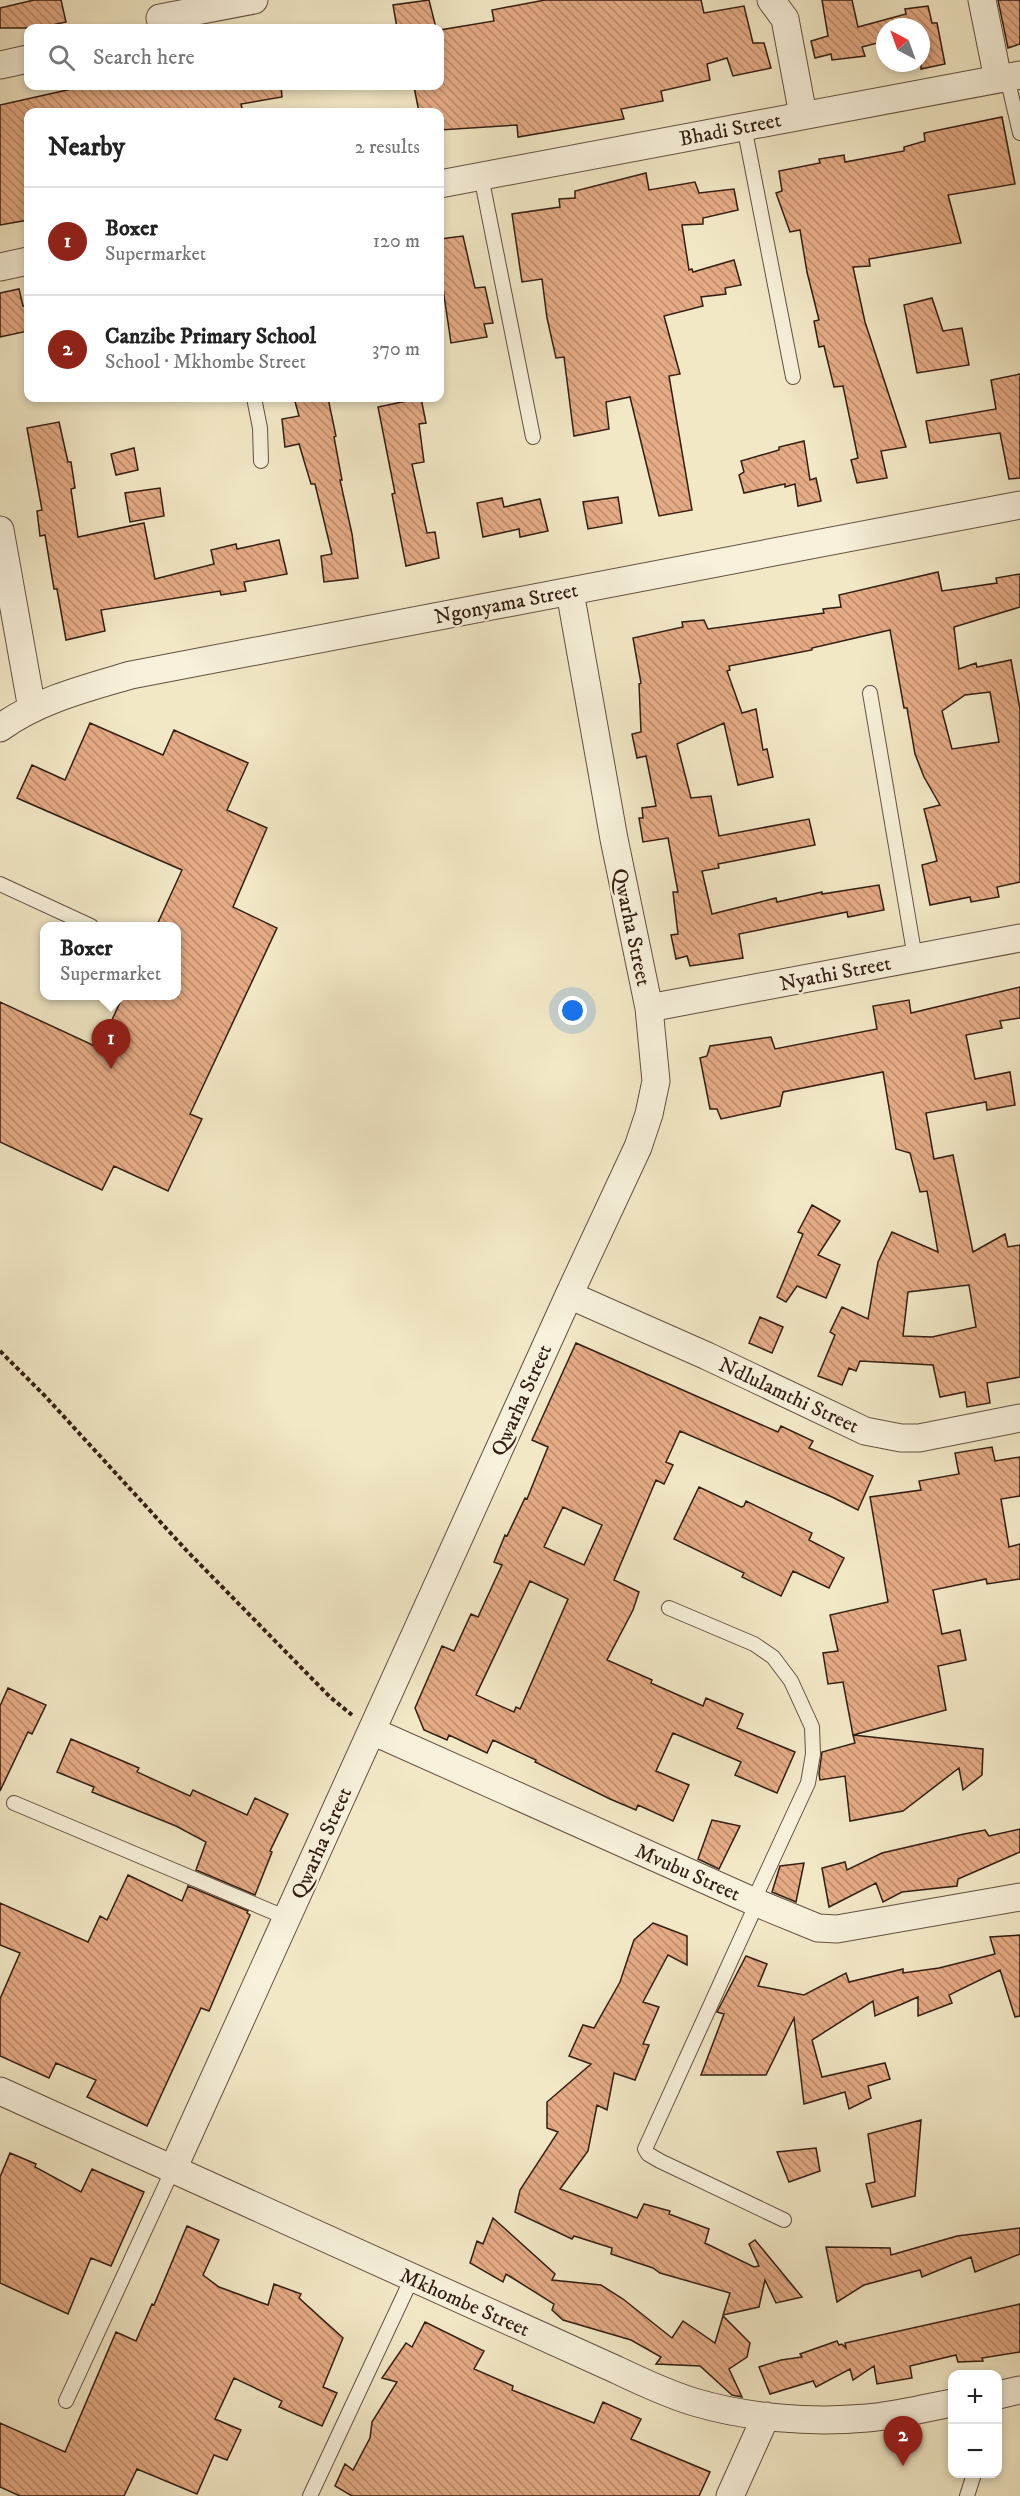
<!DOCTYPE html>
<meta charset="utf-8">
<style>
:root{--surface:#fff;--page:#f6f6f6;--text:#222;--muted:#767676;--line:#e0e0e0;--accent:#8f2418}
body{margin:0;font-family:"IM FELL DW Pica",serif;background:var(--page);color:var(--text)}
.controls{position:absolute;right:18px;bottom:18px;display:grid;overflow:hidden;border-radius:12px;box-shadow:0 3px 9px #0003}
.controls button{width:54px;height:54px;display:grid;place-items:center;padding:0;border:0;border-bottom:2px solid var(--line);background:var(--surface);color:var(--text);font:30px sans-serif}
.compass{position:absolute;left:876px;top:18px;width:54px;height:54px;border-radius:50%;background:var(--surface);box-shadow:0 3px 9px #0003;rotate:319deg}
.you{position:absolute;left:573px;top:1011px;width:21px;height:21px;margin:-15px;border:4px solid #fff;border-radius:50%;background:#1a73e8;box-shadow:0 0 0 9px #1a73e833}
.badge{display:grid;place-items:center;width:39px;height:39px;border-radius:50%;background:var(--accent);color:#fff;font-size:20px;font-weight:700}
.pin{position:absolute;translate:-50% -50px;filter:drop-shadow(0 2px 3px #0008)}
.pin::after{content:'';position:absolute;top:32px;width:21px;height:18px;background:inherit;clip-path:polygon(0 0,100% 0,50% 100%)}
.popup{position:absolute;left:40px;top:922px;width:141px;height:78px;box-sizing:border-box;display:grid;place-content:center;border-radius:12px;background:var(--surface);filter:drop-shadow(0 2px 4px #0005);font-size:20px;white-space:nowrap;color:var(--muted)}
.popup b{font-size:22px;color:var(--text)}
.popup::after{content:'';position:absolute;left:50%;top:100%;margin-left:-12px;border:12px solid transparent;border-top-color:var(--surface)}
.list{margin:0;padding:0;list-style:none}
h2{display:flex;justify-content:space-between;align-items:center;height:78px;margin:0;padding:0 24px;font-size:26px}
h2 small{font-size:20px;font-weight:400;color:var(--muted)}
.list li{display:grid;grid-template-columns:39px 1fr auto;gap:18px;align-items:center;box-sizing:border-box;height:108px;padding:0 24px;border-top:2px solid var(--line)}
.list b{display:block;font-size:22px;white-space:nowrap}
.list p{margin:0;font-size:20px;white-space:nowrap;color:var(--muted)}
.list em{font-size:20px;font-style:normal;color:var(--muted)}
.icon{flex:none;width:33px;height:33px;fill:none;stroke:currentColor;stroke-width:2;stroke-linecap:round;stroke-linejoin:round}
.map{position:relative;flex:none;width:1020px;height:2496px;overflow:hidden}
.search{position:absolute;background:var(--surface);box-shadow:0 3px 9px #0003;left:24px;top:24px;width:420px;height:66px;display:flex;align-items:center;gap:15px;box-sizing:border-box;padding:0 21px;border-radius:12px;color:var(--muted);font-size:22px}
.panel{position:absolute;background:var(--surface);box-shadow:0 3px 9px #0003;left:24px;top:108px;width:420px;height:294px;border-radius:12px}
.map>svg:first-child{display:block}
</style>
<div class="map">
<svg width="1020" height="2496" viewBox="0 0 1020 2496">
<defs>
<pattern id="building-back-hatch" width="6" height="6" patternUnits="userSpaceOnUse" patternTransform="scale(1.5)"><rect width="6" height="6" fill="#e5ab85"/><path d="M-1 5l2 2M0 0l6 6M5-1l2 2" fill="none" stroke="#ba8b6c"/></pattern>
</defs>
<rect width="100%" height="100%" fill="#f2e8c6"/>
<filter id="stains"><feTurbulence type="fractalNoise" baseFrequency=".00333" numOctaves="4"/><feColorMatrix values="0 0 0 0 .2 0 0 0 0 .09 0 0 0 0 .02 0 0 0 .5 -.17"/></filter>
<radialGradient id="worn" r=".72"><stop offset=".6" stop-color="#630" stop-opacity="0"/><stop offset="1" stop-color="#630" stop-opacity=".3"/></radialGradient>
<path fill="url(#building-back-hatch)" stroke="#331e13" stroke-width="1.5" fill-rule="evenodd" d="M34,0h27l5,22 -28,6h-38v-20z
M429,0l7,28h-39l-4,-23z
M545,0h156l3,13 40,-7 9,37h11l7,25 -38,8 -6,-18 -20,6 3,16 -49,11 2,10 -42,8 3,10 -106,18 -1,-12 -77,5v-18h-21l-5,-25 26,-1v-56l54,-9 -2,-11z
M822,0h30l6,27 48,-13 -1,-5 23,-3 4,17h5l8,41 -24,5v-42h-36v14l-23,6 3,9 -33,4 -1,-6 -16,4 -4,-17 17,-5z
M998,0h22v44l-12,4z
M85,86h196l1,11 -41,7 2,8h-215v108l-28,5v-120z
M1002,117l13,67 -67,11 13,48 -92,16 1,7 -17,1 12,55 41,125 -25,4 6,27 -30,5 -6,-23 7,-2 -15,-72 -9,1 -10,-41 -5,1 -5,-26 5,-1 -12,-48 -7,-42 -10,2 -14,-39 6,-2 -3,-20 41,-8 -1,-4 25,-4 1,7 59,-11v-4l21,-6 -1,-8z
M646,173l3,17 46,-8 4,11 35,-4 4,21 -35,8v6l-21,1 7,45 3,-1 1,3 41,-12 7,25 -16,3 1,6 -25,3 2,9 -39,10 16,58 -11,2 23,134 -33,6 -29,-119 -24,5 3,27 -35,7 -10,-79 -8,1 -9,-40 -5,-39 -20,3 -10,-68 48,-7 -1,-8 16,-1v-7z
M463,236l12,52 10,-1 8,36 -9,1 3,13 -36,6 -11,-75v-29z
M19,289l4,17 5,-1v26l-28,6v-44z
M932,298l11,33 19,-3 7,37 -52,8 -13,-68z
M1020,374v104l-11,1 -9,-46 -70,10 -4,-22 70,-12 -5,-29z
M294,398h34l8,38 -2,1 8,43h-2l12,54 6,44 -34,4 -3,-26 11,-2 -17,-70h-4l-12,-40 -14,3 -3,-28 17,-3z
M421,398l5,25 -7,1 5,38 -12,2 15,69 8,-1 4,26 -33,8 -14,-72 3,-1 -17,-86z
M59,422l9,40h3l4,26 -4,1 7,48 66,-14 11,56 59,-15 -3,-14 25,-6 1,5 42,-9 8,34 -43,8 2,9 -25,4 -1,-4 -119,19 4,21 -39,9 -9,-51h-3l-9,-54 -5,1 -3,-25 5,-1 -15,-82z
M804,441l6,39 6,-2 5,23 -23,5 -3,-22 -10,3v-3l-41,9 -5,-18 5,-3 -3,-11 38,-11v-3z
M134,448l4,22 -22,5 -5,-21z
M160,488l4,28 -34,6 -5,-29z
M618,497l4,26 -34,6 -5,-27z
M502,498l2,9 36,-8 8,32 -28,6 -1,-8 -36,8 -6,-34z
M938,572l4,19 55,-8 -1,-5 24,-4v33l-66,20 5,42 17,-6 1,4 34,-7 9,49v173l-23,5 2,10 -28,5 -1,-5 -40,8 -8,-40 15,-4 -13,-52 16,-4 -16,-28 -9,-23 -8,-46h-3l-14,-78 -78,18v2l-83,16 1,4 -3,1 15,42 14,-4 7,41 4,-1 6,28 -35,8 -14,-62 -47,21 14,54 20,-2 8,40 90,-17 6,26 -97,19 1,4 -17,3 10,43 64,-16 1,4 45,-10v2l57,-9 5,25 -36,7 -1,-5 -108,22 4,24 -53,8 -3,-10 -11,3 -5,-24 7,-1 -5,-42h5l-10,-54 -25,4 -4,-24h4l-1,-10 14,-2 -10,-50 -9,2 -5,-24 9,-2 -2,-48 2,-1 -8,-45 50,-11 -1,-5 22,-2 4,9 116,-16 -1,-4 18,-2 -2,-12zM990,692l9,50 -47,7 -10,-38 23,-16z
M90,723l73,32 11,-25 74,33 -21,47 40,18 -34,79 44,21 -87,186 12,5 -34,72 -54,-25 -12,24 -102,-48v-140l99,46 24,-52h54v-69h-21l26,-57 -165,-72 15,-33 33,15z
M1020,987v31l-20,3 2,7 -36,7 9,44 35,-7 5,33 -28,5 -1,-8 -60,11 8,46 19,-4 20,97 32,-18 3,13 12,-2v132l-33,6 3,20 -23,4 -2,-15 -25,5 -7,-32 -73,-4 -4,10 -7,-3 -7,17 -24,-9 17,-41 -5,-3 12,-25 26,12 10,-57 14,-30 46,20 -11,-61 -7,1 -10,-39 -14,-4 -13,-77 -100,20 -3,14 -59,13 -4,-10h-7l-10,-51 7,-2 3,-10 61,-9 4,12 102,-20 -4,-23 36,-6 2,13zM969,1285l7,42 -44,10 -29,-1 5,-44z
M812,1205l28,16 -22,34 22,10 -14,33 -29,-12 -11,16 -9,-5 26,-63 -5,-2z
M760,1317l23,10 -11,26 -23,-10z
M576,1343l202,89 3,-6 32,15 -4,7 64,28 -15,34 -26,-13 -152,-66 -14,31 7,3 -9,19 -8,-4 -42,100 25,12 -6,18 -26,50 45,20 -1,3 52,23 3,-8 37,16 -6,14 58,24 -18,41 -42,-18 6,-13 -68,-29 -17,38 33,14 -16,36 -35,-16 -2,5 -26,-11 -75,-37 1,-2 -43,-20 -6,13 -38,-18 -2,5 -23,-10 -9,-22 27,-62 12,5 17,-37 7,3 24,-52 -8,-3 11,-27 2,1 18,-38 2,1 21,-52 -16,-7zM563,1507l39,18 -18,40 -40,-18zM530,1581l38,18 -48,110 -4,-2 -2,5 -38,-17z
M992,1447l3,14 25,-4v39l-19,3 8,48 11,-3v35l-33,5 -1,-5 -53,11 9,44 18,-4 6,30 -28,6 8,44 -93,25 -10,-53 -15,2 -5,-31 15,-2 -8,-36 58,-13 -18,-105 51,-7 -2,-9 40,-7 -4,-21z
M699,1487l42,20 3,-1 2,-5 66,32 -3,7 35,18 -15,30 -36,-17 -12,25 -39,-19 2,-4 -70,-34z
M8,1688l38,17 -14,29 -4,-2 -28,59v-85z
M853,1735l130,14 -1,26 -19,15 -4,-22 -56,43 -53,10 -5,-45 -25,4 -1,-6 3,-22 33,-9z
M71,1739l68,29 -2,4 53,24 3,-6 54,25 8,-17 33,16 -18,37 2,1 -17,43 -59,-25 10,-28 -30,-16 -84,-34 2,-5 -37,-15z
M712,1820l28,6 -21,43 -21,-10z
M1020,1829v23l-62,27 -1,7 -55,6 -19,10 -7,-19 -47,24 -7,-39 23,-6 2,8 35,-17 82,-19 21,-4 4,6z
M804,1863l-8,39 -24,-10 8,-26z
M128,1875l54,26 6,-15 60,25 -1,2 3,2 -41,96 -8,-3 -54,118 -60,-29 9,-17 -40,-17 -7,15 -49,-22v-57l20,-46 -20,-8v-42l88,39 12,-26 7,4z
M653,1923l34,13v29l-19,-10 -25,47 16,5 -16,37 6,1 -14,35 -21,-7 -7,37 -10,-5 -9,46 -28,38 77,29 7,-14 26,7 -1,3 40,15 -4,14 49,24 5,-1 -10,-22 6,-4 47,57 -26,6 -11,-23 -6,27 -36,8 7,-22 -70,-20 -7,-5 -42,-14 1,-6 -38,-12 -2,3 -57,-27 5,-22 38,-58 -11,-4v-26l44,-38 -22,-8 14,-31 11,3 26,-46 14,-42z
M1020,1935v81l-5,1 -15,-47 -51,25 3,8 -34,13v-19l-43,19 -2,-15 -61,39 10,37 63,-14 5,16 -22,7 3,12 -22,11 -4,-17 -41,12 -10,-86 -28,57h-65l23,-61 -7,-2 29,-56 21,8 -9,22 46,9 42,-22 3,9 54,-13v4l36,-5 56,-14 -5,-17z
M921,2120l-6,76 -43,11 -6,-23 9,-2 -7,-48z
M816,2148l4,23 -31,11 -12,-30z
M10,2153l26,11 -1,3 46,25 11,-23 52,23 -33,74 -20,-8 -23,56 -68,-31v-106z
M493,2218l62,56 -3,6 49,5 22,14 49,39 11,-17 32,22 8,-27 27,27 -3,14 -18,12 13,28 -10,-2 -32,-29 -44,-2 5,-7 -30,-17 -68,-20 -11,-10 2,-6 -48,-30 -3,8 -33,-19 7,-22 6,3z
M187,2226l32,14 -16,35 16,12 49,18 6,-21 27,10 -2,4 44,40 -20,49 14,6 -15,33 -43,-19 3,-6 -48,-23 -19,41 26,11 -14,30 -13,-5 -17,39 -60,-25 -13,27h-104l-20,-9v-64l65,29 51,-120 20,9 16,-37 2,1z
M1020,2228v26l-45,18 -4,-15 -49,20 -2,-7 -56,15 -27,17 -11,-55 64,1 1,7 66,-19z
M1020,2304v48l-38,6 1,3 -25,1 -2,-7 -46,11 2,12 -35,6 -3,-18 -21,14 -3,-11 -34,18 -3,-6 -43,13 -11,-27 22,-7 21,-3 -2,-3 37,-13 2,4 3,-1 4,4 -1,-5z
M425,2322l59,29 -10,18 39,17 -1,4 82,33 9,-21 38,17 -10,20 79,33 -11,24h-347l-17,-10 10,-22 8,6 17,-32 2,-16 25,-40 -15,-4 24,-35 6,4z"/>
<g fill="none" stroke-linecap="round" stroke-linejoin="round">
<g stroke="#635040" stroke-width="16">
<path id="lane" d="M1007,77l13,56
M744,126l49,251
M481,176l52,261
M254,398l6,30 1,33
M870,693l45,265
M0,884l91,42
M669,1608l85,36 19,13 18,24 21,46 1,27 -5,29 -55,119
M14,1803l273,115
M757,1903l-112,246 3,5 12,7 124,59
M66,2401l107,-232
M310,2496l102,-218
M967,2496l7,-22"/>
</g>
<g stroke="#635040" stroke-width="29">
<path id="street" d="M771,0l14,19 18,96
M982,0l16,79
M163,28l-3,-10 94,-18
M0,65l28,-6
M440,184l580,-109
M0,267l28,-6
M0,530l32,179
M0,728c38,-28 87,-40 131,-53l889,-170
M649,1008l371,-70
M569,1295l138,61 158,75 36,7h18l101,-20
M372,1731l385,172 61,25 19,1 183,-32
M0,2091l617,279c25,12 51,24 77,32 54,16 116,21 173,16 28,-2 57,-10 85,-15
M173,2169l396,-874 69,-148 11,-33 7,-33 -7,-73 -35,-169 -44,-247
M998,2395l22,-5
M730,2496l36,-80"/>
</g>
<path stroke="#331e13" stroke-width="4" stroke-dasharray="4.5 3" stroke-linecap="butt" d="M0,1351l45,45 142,155 143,146 22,18"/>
<use href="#lane" stroke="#f7f0da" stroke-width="14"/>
<use href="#street" stroke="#f7f0da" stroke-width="27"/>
</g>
<g text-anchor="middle" stroke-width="4.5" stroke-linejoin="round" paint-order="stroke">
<g font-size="21" fill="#331e13" stroke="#f7f0da">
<text transform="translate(730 129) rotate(-11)" y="7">Bhadi Street</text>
<text transform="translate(506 603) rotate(-11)" y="7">Ngonyama Street</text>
<text transform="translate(632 927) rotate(78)" y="7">Qwarha Street</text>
<text transform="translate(835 973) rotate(-11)" y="7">Nyathi Street</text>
<text transform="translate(789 1395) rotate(25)" y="7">Ndlulamthi Street</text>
<text transform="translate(521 1400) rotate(-66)" y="7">Qwarha Street</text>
<text transform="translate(321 1843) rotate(-66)" y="7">Qwarha Street</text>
<text transform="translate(688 1872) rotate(24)" y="7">Mvubu Street</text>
<text transform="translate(465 2302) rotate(24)" y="7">Mkhombe Street</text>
</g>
</g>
<rect width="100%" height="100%" filter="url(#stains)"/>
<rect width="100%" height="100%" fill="url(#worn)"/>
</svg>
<div class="controls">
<button>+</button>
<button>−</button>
</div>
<svg class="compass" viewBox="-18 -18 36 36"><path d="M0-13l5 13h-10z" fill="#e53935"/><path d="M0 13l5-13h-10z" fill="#767676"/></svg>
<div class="you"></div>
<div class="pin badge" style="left:111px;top:1069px">1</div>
<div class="popup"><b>Boxer</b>Supermarket</div>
<div class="pin badge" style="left:903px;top:2466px">2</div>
<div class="search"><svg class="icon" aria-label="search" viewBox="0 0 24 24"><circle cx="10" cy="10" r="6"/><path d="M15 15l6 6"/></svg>Search here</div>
<section class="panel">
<h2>Nearby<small>2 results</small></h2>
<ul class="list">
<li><span class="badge">1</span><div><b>Boxer</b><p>Supermarket</p></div><em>120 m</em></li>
<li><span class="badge">2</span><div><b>Canzibe Primary School</b><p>School · Mkhombe Street</p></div><em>370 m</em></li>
</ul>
</section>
</div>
